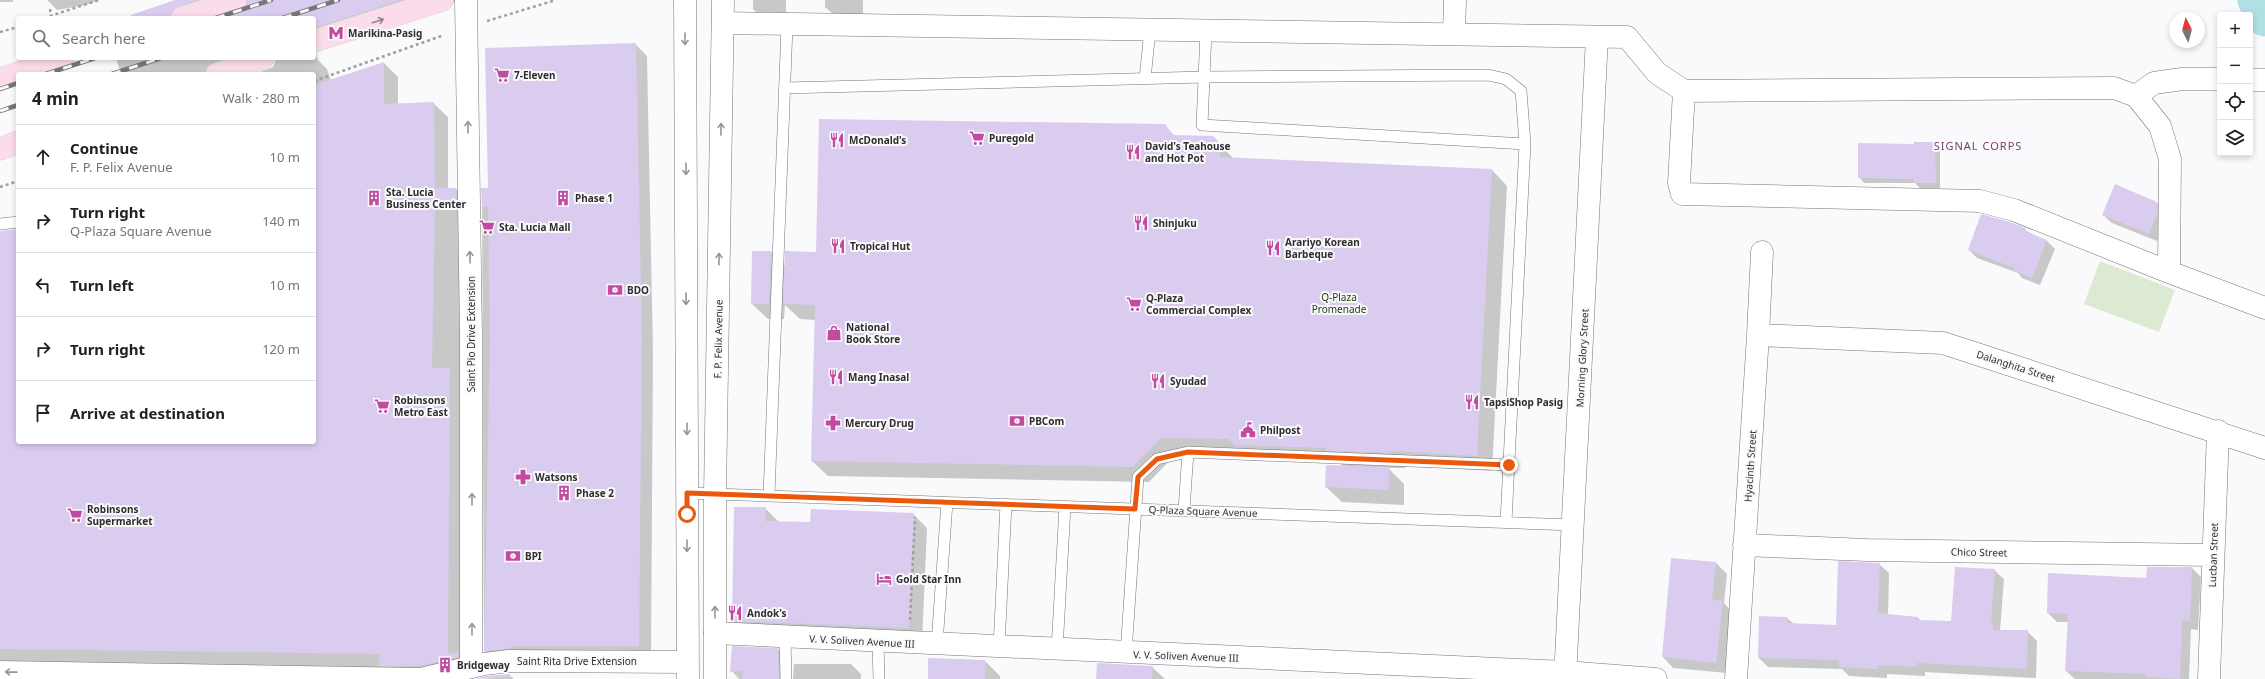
<!DOCTYPE html>
<meta charset="utf-8">
<style>
:root{--surface:#fff;--page:#f2f2f2;--text:#202124;--muted:#757577;--line:#e0e0e0}
body{margin:0;font-family:"Noto Sans",sans-serif;background:var(--page);color:var(--text)}
.controls{position:absolute;right:12px;top:12px;display:grid;overflow:hidden;border-radius:4px;box-shadow:0 2px 6px #0003}
.controls button{width:36px;height:36px;display:grid;place-items:center;padding:0;border:0;border-bottom:1px solid var(--line);background:var(--surface);color:var(--text);font:20px sans-serif}
.compass{position:absolute;left:2169px;top:12px;width:36px;height:36px;border-radius:50%;background:var(--surface);box-shadow:0 2px 6px #0003;rotate:354deg}
.stop{position:absolute;width:12px;height:12px;margin:-9px;border:3px solid #ea580c;border-radius:50%;background:#fff}
.stop.end{background:#ea580c;border-color:#fff;box-shadow:0 1px 4px #0008}
.list{margin:0;padding:0;list-style:none}
h2{display:flex;justify-content:space-between;align-items:center;height:52px;margin:0;padding:0 16px;font-size:17px}
h2 small{font-size:13px;font-weight:400;color:var(--muted)}
.list li{display:grid;grid-template-columns:26px 1fr auto;gap:12px;align-items:center;box-sizing:border-box;height:64px;padding:0 16px;border-top:1px solid var(--line)}
.list b{display:block;font-size:15px;white-space:nowrap}
.list p{margin:0;font-size:13px;white-space:nowrap;color:var(--muted)}
.list em{font-size:13px;font-style:normal;color:var(--muted)}
.icon{flex:none;width:22px;height:22px;fill:none;stroke:currentColor;stroke-width:2;stroke-linecap:round;stroke-linejoin:round}
.map{position:relative;flex:none;width:2265px;height:679px;overflow:hidden}
.search{position:absolute;background:var(--surface);box-shadow:0 2px 6px #0003;left:16px;top:16px;width:300px;height:44px;display:flex;align-items:center;gap:10px;box-sizing:border-box;padding:0 14px;border-radius:4px;color:var(--muted);font-size:15px}
.panel{position:absolute;background:var(--surface);box-shadow:0 2px 6px #0003;left:16px;top:72px;width:300px;height:372px;border-radius:4px}
.map>svg:first-child{display:block}
</style>
<div class="map">
<svg width="2265" height="679" viewBox="0 0 2265 679">
<rect width="100%" height="100%" fill="#fafafc"/>
<path fill="#dcead2" d="M2100,261l75,29 -16,42 -75,-28z"/>
<path fill="#0003" d="M0,0h13v2h-13z
M47,0h52l-13,5 -29,5z
M178,0h290l-7,4 -8,-2 -128,41 -6,4 -3,7 2,6 9,9 4,12 53,-18 14,14v27l35,-1 15,14v72h8l14,15 2,467 -472,-8v-431l18,-3v213h296v-368h-59l18,-7 3,-7 -42,14h-113l-5,-16h198v-40h-90l22,-10 1,-6 -48,16h-75z
M753,0h33v17h-25l-8,-8z
M825,0h38v14l-29,1 -9,-8z
M635,44l12,12 6,296 -2,306 -155,5 -12,-12 -2,-462h7z
M1164,125l11,11 37,1 21,21 259,12 15,16 -15,285 -87,-5v2h-17l16,16v21l-62,-3 -16,-15 17,-21 -3,-3 -163,-10 -28,29 -321,-6 -16,-15 4,-141 -16,-1 -15,-14 -1,14h-16l-16,-15 19,-52 15,15 31,-14z
M1935,142l5,6v40h-20l-5,-5h-51l-5,-6 56,-32v-2z
M2157,203l8,8v12l-8,18 -45,-18 -9,-8z
M2010,223l37,18 8,8 -15,36 -18,-7 -4,-5 -41,-15 -8,-8z
M765,508l14,14 32,1 102,-9 14,14 -5,114 -175,-7 -14,-14z
M1716,563l11,11 -3,29 9,10 -6,60 -54,-5 -10,-11z
M1879,564l10,9 -1,42 30,3 3,3 31,1 42,-52 10,9 -4,51 27,1 10,10 -1,37 -111,-6v4l-38,-2v4l-38,-2 -7,-7 -74,-2 -9,-9 28,-40 7,6 43,2z
M2192,568l9,9 -3,53 -7,-1 -2,50h-114l-9,-8 3,-49h-12l-9,-9 99,-34z
M778,649l10,10v20h-49l-7,-8z
M985,661l15,15v3h-71z
M794,664h57l10,10v5h-68z
M1152,667l13,12h-68z
M509,675l5,4h-31z"/>
<g fill="none" stroke-linecap="round" stroke-linejoin="round">
<path stroke="#b1e0e4" stroke-width="39" d="M2257,0l8,17"/>
</g>
<path fill="#daccef" d="M175,0h21l-23,10 -3,8h-39v-3z
M247,0h154l-87,28v-10h-93l23,-10z
M636,43l6,296 -3,307h-128v3l-27,2 6,-311 -2,-133h-6l-1,-19h7l-3,-140z
M384,62v42l50,-2 1,86h21l1,19h-22l-3,161h18l-2,286 10,-2v5l-38,9h-42l2,-12 -380,-5v-418l18,-2v213h296v-357z
M819,119l346,5 8,11 40,1 7,7v14l272,12 -15,287 -87,-5 -1,2 -63,-2v-3l-91,-3 -7,-6 -67,-1 -28,29 -322,-6 4,-156 -32,-1 2,-53 31,1z
M1914,142h21l1,41h-22v-4l-56,-1v-35l56,1z
M2115,184l42,18v12l-8,20 -47,-19z
M1981,214l29,8 16,6 -1,4 22,8 -15,38 -19,-8 1,-2 -46,-18z
M752,251h19l-2,53h-18z
M1326,465l63,2v23l-64,-3z
M734,507h32l-1,14 45,1 1,-13 103,4 -5,115 -177,-7z
M1671,558l45,4 -4,38 11,1 -7,62 -54,-6z
M1838,561l42,2 -2,50 40,4v3l33,1 4,-54 40,2 -4,52 2,1v8h35l-1,39 -111,-6v4l-38,-2v4l-39,-2v-7l-81,-2 1,-42 29,1 -1,6 49,2z
M2147,567h45l-2,54 -8,-1 -2,59 -35,-2v-3l-80,-3 3,-57 -21,-1 1,-40 98,5z
M732,646l46,2 1,31h-37l1,-8 -13,1z
M928,658l57,2v19h-57z
M1097,663l56,3 -1,13h-56z
M510,674l1,3 -36,2 11,-3z"/>
<g fill="none" stroke-linecap="round" stroke-linejoin="round">
<g stroke="#747576" stroke-width="12">
<path id="lane" d="M1206,31l-4,94 323,19
M1145,79l5,-49
M785,88l419,-11 284,-2 18,4 15,12 4,53 -19,378
M0,224l18,-2
M687,493l887,32
M769,495l18,-469
M1184,510l4,-58
M785,637l1,42
M878,641l1,38
M937,644l10,-142
M999,647l7,-143
M1057,650l8,-144
M1126,653l12,-176 19,-18 31,-7 321,13"/>
</g>
<g stroke="#747576" stroke-width="23">
<path id="street" d="M466,0l5,337v330
M723,23l904,14 30,36 27,18 430,-3 22,8 18,-13 28,-4h38
M1454,34l1,-34
M2250,80h15
M1684,91l-5,92 3,11 298,7 34,9 155,62 96,36
M2136,96l24,30 10,33 -1,113
M1758,335l185,8 322,105
M1744,545l123,5 346,5
M715,633l850,39 91,7
M0,672l421,7 63,-15 25,-3 178,1
M1565,679l32,-642
M1736,679l22,-344 4,-83
M2209,679l9,-248"/>
</g>
<g stroke="#747576" stroke-width="23">
<path id="secondary" d="M685,0l3,679
M715,679v-185l8,-494"/>
</g>
<g stroke="#d5d5d5" stroke-width="23">
<path id="primary" d="M182,18l53,-18
M314,41l128,-41
M217,74l46,-16
M0,79l63,-21
M0,149l18,-7"/>
</g>
<path stroke="#a0a0a1" stroke-width="2.5" stroke-dasharray="3 3" stroke-linecap="butt" d="M50,9l1,7
M44,18l55,-18
M487,21l69,-21
M0,32l18,-5
M314,81l130,-46
M0,187l18,-6
M910,620l5,-103"/>
<use href="#lane" stroke="#fff" stroke-width="11"/>
<use href="#street" stroke="#fff" stroke-width="22"/>
<use href="#secondary" stroke="#fff" stroke-width="22"/>
<use href="#primary" stroke="#fbdcea" stroke-width="22"/>
<g stroke="#777" stroke-width="4.5">
<path id="rail" d="M216,18l55,-18
M283,18l55,-18
M46,74l49,-16
M112,74l49,-16
M0,89l18,-6
M0,111l18,-6"/>
</g>
<use href="#rail" stroke="#fafafc" stroke-width="3" stroke-dasharray="9" stroke-linecap="butt"/>
</g>
<defs><path id="oneway-shaft" d="M-6 0H5M1.5-3L5.5 0L1.5 3" fill="none" stroke-width="1.6" stroke-linecap="round" stroke-linejoin="round"/></defs>
<use stroke="#94858c" href="#oneway-shaft" transform="translate(378 21) rotate(-18)"/>
<g stroke="#969696">
<use href="#oneway-shaft" transform="translate(685 39) rotate(90)"/>
<use href="#oneway-shaft" transform="translate(468 127) rotate(-91)"/>
<use href="#oneway-shaft" transform="translate(721 129) rotate(-89)"/>
<use href="#oneway-shaft" transform="translate(686 169) rotate(90)"/>
<use href="#oneway-shaft" transform="translate(470 257) rotate(-91)"/>
<use href="#oneway-shaft" transform="translate(719 259) rotate(-89)"/>
<use href="#oneway-shaft" transform="translate(686 299) rotate(90)"/>
<use href="#oneway-shaft" transform="translate(687 429) rotate(90)"/>
<use href="#oneway-shaft" transform="translate(472 499) rotate(-90)"/>
<use href="#oneway-shaft" transform="translate(687 546) rotate(90)"/>
<use href="#oneway-shaft" transform="translate(715 612) rotate(-90)"/>
<use href="#oneway-shaft" transform="translate(472 629) rotate(-90)"/>
<use href="#oneway-shaft" transform="translate(11 672) rotate(-179)"/>
</g>
<g fill="none" stroke-linecap="round" stroke-linejoin="round">
<path stroke="#ea580c" stroke-width="5" d="M687,514v-21l448,16 3,-32 19,-18 31,-7 321,13"/>
</g>
<defs>
<g id="metro-bare" transform="scale(1.2)"><path d="M-5.5 5V-5H-3L0 0L3-5H5.5V5H3V-.5L0 4L-3-.5V5Z" fill="#c24ba1" stroke="#fafafc" stroke-width="2.5" paint-order="stroke"/></g>
<g id="supermarket-bare" transform="scale(1.2)"><path d="M-6-5.5h2.5l.6 2H6L4.5 2H-2.5L-4.4-4H-6ZM-1.5 3.2a1.3 1.3 0 1 0 .1 0ZM3 3.2a1.3 1.3 0 1 0 .1 0Z" fill="#c24ba1" stroke="#fafafc" stroke-width="2.5" paint-order="stroke"/></g>
<g id="restaurant-bare" transform="scale(1.2)"><path d="M-5-6h1v4h1v-4h1v4h1v-4h1v5L-1.5 .5V6h-2V.5L-5-1ZM5-6V6H3V1.5H1.5Q1.5-4 5-6Z" fill="#c24ba1" stroke="#fafafc" stroke-width="2.5" paint-order="stroke"/></g>
<g id="building-bare" transform="scale(1.2)"><path d="M-4-6H4V6H1V3H-1V6H-4ZM-2.5-4.3h1.7v1.8h-1.7ZM.8-4.3h1.7v1.8H.8ZM-2.5-1h1.7V.8h-1.7ZM.8-1h1.7V.8H.8Z" fill="#c24ba1" stroke="#fafafc" stroke-width="2.5" paint-order="stroke"/></g>
<g id="bank-bare" transform="scale(1.2)"><path d="M-6-4H6V4H-6ZM0-2.3a2.3 2.3 0 1 0 0 4.6a2.3 2.3 0 1 0 0-4.6Z" fill="#c24ba1" stroke="#fafafc" stroke-width="2.5" paint-order="stroke"/></g>
<g id="shop-bare" transform="scale(1.2)"><path d="M-5-2.5h2.3a2.7 3.5 0 0 1 5.4 0H5L5.5 6h-11ZM-1.5-2.5h3a1.5 2.3 0 0 0-3 0Z" fill="#c24ba1" stroke="#fafafc" stroke-width="2.5" paint-order="stroke"/></g>
<g id="pharmacy-bare" transform="scale(1.2)"><path d="M-2-6h4v4h4v4h-4v4h-4v-4h-4v-4h4Z" fill="#c24ba1" stroke="#fafafc" stroke-width="2.5" paint-order="stroke"/></g>
<g id="civic-bare" transform="scale(1.2)"><path d="M-.6-6.5H3V-4.5H.6V-3L4-1V1h2V6H-6V1h2V-1L-.6-3ZM-1.2 2.5V6h2.4V2.5Z" fill="#c24ba1" stroke="#fafafc" stroke-width="2.5" paint-order="stroke"/></g>
<g id="hotel-bare" transform="scale(1.2)"><path d="M-6-4.5h1.5V1H6V5H4.5V3h-9V5H-6ZM-4 0a1.8 1.8 0 1 1 3.6 0ZM.5 0V-2.5h3Q6-2.5 6 0Z" fill="#c24ba1" stroke="#fafafc" stroke-width="2.5" paint-order="stroke"/></g>
</defs>
<g fill-rule="evenodd">
<use href="#metro-bare" x="336" y="33"/>
<use href="#supermarket-bare" x="502" y="75"/>
<use href="#supermarket-bare" x="977" y="138"/>
<use href="#restaurant-bare" x="837" y="140"/>
<use href="#restaurant-bare" x="1133" y="152"/>
<use href="#building-bare" x="374" y="198"/>
<use href="#building-bare" x="563" y="198"/>
<use href="#restaurant-bare" x="1141" y="223"/>
<use href="#supermarket-bare" x="487" y="227"/>
<use href="#restaurant-bare" x="838" y="246"/>
<use href="#restaurant-bare" x="1273" y="248"/>
<use href="#bank-bare" x="615" y="290"/>
<use href="#supermarket-bare" x="1134" y="304"/>
<use href="#shop-bare" x="834" y="333"/>
<use href="#restaurant-bare" x="836" y="377"/>
<use href="#restaurant-bare" x="1158" y="381"/>
<use href="#restaurant-bare" x="1472" y="402"/>
<use href="#supermarket-bare" x="382" y="406"/>
<use href="#bank-bare" x="1017" y="421"/>
<use href="#pharmacy-bare" x="833" y="423"/>
<use href="#civic-bare" x="1248" y="430"/>
<use href="#pharmacy-bare" x="523" y="477"/>
<use href="#building-bare" x="564" y="493"/>
<use href="#supermarket-bare" x="75" y="515"/>
<use href="#bank-bare" x="513" y="556"/>
<use href="#hotel-bare" x="884" y="579"/>
<use href="#restaurant-bare" x="735" y="613"/>
<use href="#building-bare" x="445" y="665"/>
</g>
<g text-anchor="middle" stroke-width="4" stroke-linejoin="round" paint-order="stroke">
<g font-size="10" font-weight="bold" fill="#2e2e2e" stroke="#fafafc" text-anchor="start">
<text x="348" y="37">Marikina-Pasig</text>
<text x="514" y="79">7-Eleven</text>
<text x="989" y="142">Puregold</text>
<text x="849" y="144">McDonald's</text>
<text x="1145" y="150">David's Teahouse<tspan x="1145" dy="12">and Hot Pot</tspan></text>
<text x="386" y="196">Sta. Lucia<tspan x="386" dy="12">Business Center</tspan></text>
<text x="575" y="202">Phase 1</text>
<text x="1153" y="227">Shinjuku</text>
<text x="499" y="231">Sta. Lucia Mall</text>
<text x="1285" y="246">Arariyo Korean<tspan x="1285" dy="12">Barbeque</tspan></text>
<text x="850" y="250">Tropical Hut</text>
<text x="627" y="294">BDO</text>
<text x="1146" y="302">Q-Plaza<tspan x="1146" dy="12">Commercial Complex</tspan></text>
<text x="846" y="331">National<tspan x="846" dy="12">Book Store</tspan></text>
<text x="848" y="381">Mang Inasal</text>
<text x="1170" y="385">Syudad</text>
<text x="394" y="404">Robinsons<tspan x="394" dy="12">Metro East</tspan></text>
<text x="1484" y="406">TapsiShop Pasig</text>
<text x="1029" y="425">PBCom</text>
<text x="845" y="427">Mercury Drug</text>
<text x="1260" y="434">Philpost</text>
<text x="535" y="481">Watsons</text>
<text x="576" y="497">Phase 2</text>
<text x="87" y="513">Robinsons<tspan x="87" dy="12">Supermarket</tspan></text>
<text x="525" y="560">BPI</text>
<text x="896" y="583">Gold Star Inn</text>
<text x="747" y="617">Andok's</text>
<text x="457" y="669">Bridgeway</text>
</g>
<g font-size="10" fill="#253d0d" stroke="#fafafc">
<text x="1339" y="301">Q-Plaza<tspan x="1339" dy="12">Promenade</tspan></text>
</g>
<g font-size="10" fill="#2e2e2e" stroke="#fafafc">
<text transform="translate(471 334) rotate(-90)" y="4">Saint Pio Drive Extension</text>
<text transform="translate(718 339) rotate(-89)" y="4">F. P. Felix Avenue</text>
<text transform="translate(1582 358) rotate(-87)" y="4">Morning Glory Street</text>
<text transform="translate(2016 366) rotate(18)" y="4">Dalanghita Street</text>
<text transform="translate(1750 466) rotate(-86)" y="4">Hyacinth Street</text>
<text transform="translate(1203 511) rotate(2)" y="4">Q-Plaza Square Avenue</text>
<text transform="translate(1979 552) rotate(1)" y="4">Chico Street</text>
<text transform="translate(2213 555) rotate(-88)" y="4">Lucban Street</text>
<text transform="translate(862 641) rotate(3)" y="4">V. V. Soliven Avenue III</text>
<text transform="translate(1186 656) rotate(2)" y="4">V. V. Soliven Avenue III</text>
<text x="577" y="665">Saint Rita Drive Extension</text>
</g>
<g font-size="11" letter-spacing="1" fill="#793d66" stroke="#fafafc">
<text x="1978" y="150">SIGNAL CORPS</text>
</g>
</g>
</svg>
<div class="controls">
<button>+</button>
<button>−</button>
<button><svg class="icon" aria-label="locate" viewBox="0 0 24 24"><circle cx="12" cy="12" r="6"/><path d="M12 2v4M12 18v4M2 12h4M18 12h4"/></svg></button>
<button><svg class="icon" aria-label="layers" viewBox="0 0 24 24"><path d="M12 4l9 5-9 5-9-5zM3 14l9 5 9-5"/></svg></button>
</div>
<svg class="compass" viewBox="-18 -18 36 36"><path d="M0-13l5 13h-10z" fill="#e53935"/><path d="M0 13l5-13h-10z" fill="#757577"/></svg>
<div class="stop" style="left:687px;top:514px"></div>
<div class="stop end" style="left:1509px;top:465px"></div>
<div class="search"><svg class="icon" aria-label="search" viewBox="0 0 24 24"><circle cx="10" cy="10" r="6"/><path d="M15 15l6 6"/></svg>Search here</div>
<section class="panel">
<h2>4 min<small>Walk · 280 m</small></h2>
<ul class="list">
<li><svg class="icon" aria-label="ahead" viewBox="0 0 24 24"><path d="M12 20V5M6 11l6-6 6 6"/></svg><div><b>Continue</b><p>F. P. Felix Avenue</p></div><em>10 m</em></li>
<li><svg class="icon" aria-label="right" viewBox="0 0 24 24"><path d="M7 20v-9h11M14 6l5 5-5 5"/></svg><div><b>Turn right</b><p>Q-Plaza Square Avenue</p></div><em>140 m</em></li>
<li><svg class="icon" aria-label="left" viewBox="0 0 24 24"><path d="M17 20v-9H6M10 6l-5 5 5 5"/></svg><div><b>Turn left</b></div><em>10 m</em></li>
<li><svg class="icon" aria-label="right" viewBox="0 0 24 24"><path d="M7 20v-9h11M14 6l5 5-5 5"/></svg><div><b>Turn right</b></div><em>120 m</em></li>
<li><svg class="icon" aria-label="arrive" viewBox="0 0 24 24"><path d="M6 21V4h12l-3 4 3 4H6"/></svg><div><b>Arrive at destination</b></div></li>
</ul>
</section>
</div>
